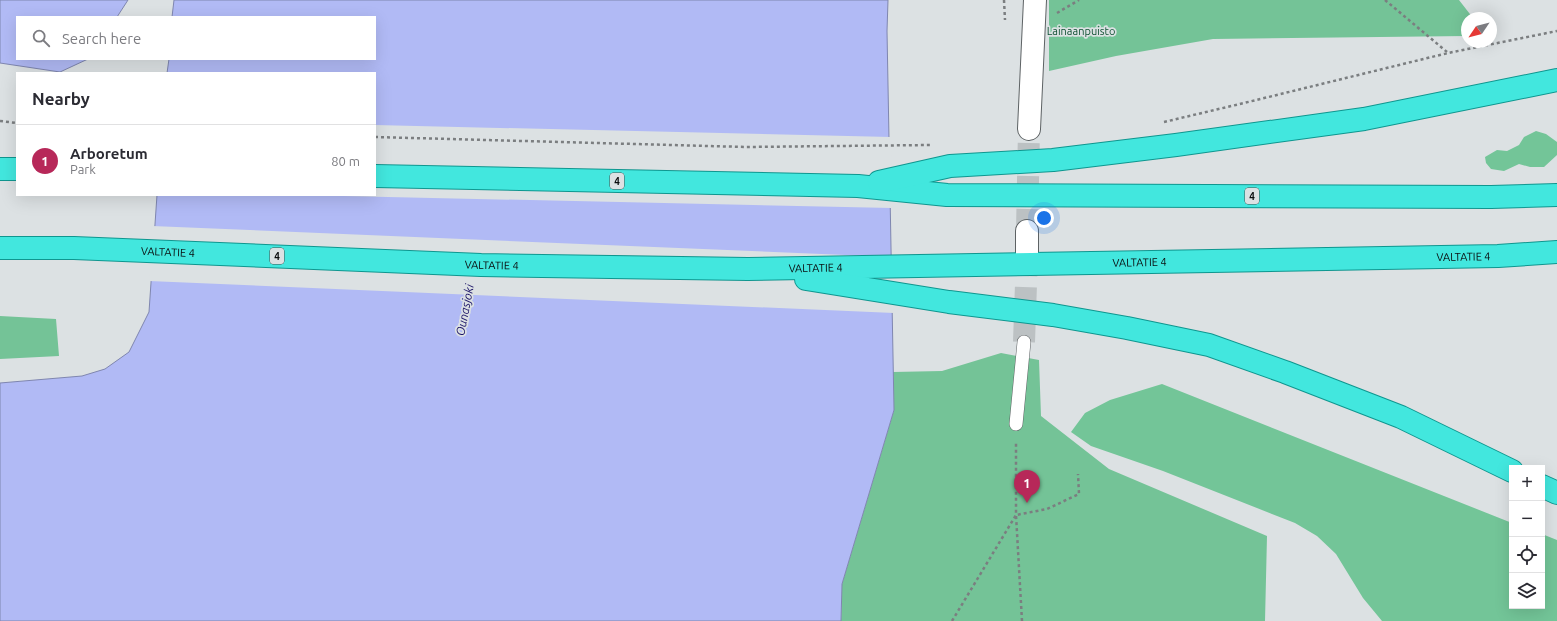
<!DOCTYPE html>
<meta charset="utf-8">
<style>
:root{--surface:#fff;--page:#f7f7f7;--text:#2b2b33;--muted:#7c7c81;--line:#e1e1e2;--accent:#b72859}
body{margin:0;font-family:Ubuntu,sans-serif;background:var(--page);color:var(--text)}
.controls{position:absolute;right:12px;bottom:12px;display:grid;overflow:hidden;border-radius:0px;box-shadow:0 4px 16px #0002}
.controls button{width:36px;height:36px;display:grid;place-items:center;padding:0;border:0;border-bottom:1px solid var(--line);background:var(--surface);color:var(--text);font:20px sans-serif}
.compass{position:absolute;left:1461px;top:12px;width:36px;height:36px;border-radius:50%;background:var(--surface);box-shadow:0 4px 16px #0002;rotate:235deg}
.you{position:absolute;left:1044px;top:218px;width:14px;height:14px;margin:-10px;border:3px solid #fff;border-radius:50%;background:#1a73e8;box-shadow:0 0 0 6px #1a73e833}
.badge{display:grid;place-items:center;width:26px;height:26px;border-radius:50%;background:var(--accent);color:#fff;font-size:13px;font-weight:700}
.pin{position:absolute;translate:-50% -33px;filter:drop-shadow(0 1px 2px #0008)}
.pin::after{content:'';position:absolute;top:21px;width:14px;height:12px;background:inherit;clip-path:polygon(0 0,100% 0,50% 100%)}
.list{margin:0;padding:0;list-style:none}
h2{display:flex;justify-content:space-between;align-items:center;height:52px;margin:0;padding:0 16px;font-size:17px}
h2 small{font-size:13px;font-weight:400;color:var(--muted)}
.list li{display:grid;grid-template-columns:26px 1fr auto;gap:12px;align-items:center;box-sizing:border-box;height:72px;padding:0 16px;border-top:1px solid var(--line)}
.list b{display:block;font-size:15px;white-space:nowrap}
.list p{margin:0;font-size:13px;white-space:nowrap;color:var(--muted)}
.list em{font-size:13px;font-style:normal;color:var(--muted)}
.icon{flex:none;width:22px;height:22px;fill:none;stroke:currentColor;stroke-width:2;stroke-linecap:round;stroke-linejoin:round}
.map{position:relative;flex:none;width:1557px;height:621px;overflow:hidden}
.search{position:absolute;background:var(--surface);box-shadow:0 4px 16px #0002;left:16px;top:16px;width:360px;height:44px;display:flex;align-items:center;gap:10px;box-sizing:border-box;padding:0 14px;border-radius:0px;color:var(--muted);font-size:15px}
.panel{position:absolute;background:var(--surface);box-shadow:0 4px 16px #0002;left:16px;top:72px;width:360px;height:124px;border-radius:0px}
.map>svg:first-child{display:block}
</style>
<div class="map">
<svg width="1557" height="621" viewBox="0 0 1557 621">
<rect width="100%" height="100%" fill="#dce1e3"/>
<path fill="#74c397" d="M1049,0h410l14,18h-6v18l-254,3 -97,17 -67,15z
M0,316l56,3 3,37 -59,3z
M1001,353l38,7 2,56 68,53 158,67 -2,85h-424l1,-37 52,-174 -1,-38 49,-1z"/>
<path fill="#73c598" d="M1536,131l10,3 11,8v13l-13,12h-14l-11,-3 -15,7 -13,-2 -5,-6 -1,-6 12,-7 10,1 12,-6 5,-8z
M1162,384l350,139v83h30v-72l15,6v81h-175l-19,-23 -27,-44 -19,-18 -22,-13 -132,-52 -72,-25 -20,-14 14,-19 25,-13z"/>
<path fill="#b1baf5" stroke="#7f86af" d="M0,0h128l-11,17h-100v42h71l-28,13 -60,-9z
M174,0h714l-1,31 7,379 -52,174 -1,37h-841v-238l82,-7 23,-7 24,-17 20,-40 8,-117h218v-122h-208l2,-14h206v-42h-203z"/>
<path fill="#dce1e3" d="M375,125l516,12 1,71 -593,-13h76z
M152,226l741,31 1,56 -745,-32z"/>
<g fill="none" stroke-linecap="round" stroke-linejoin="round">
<path stroke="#bcc1c3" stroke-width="22" stroke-dasharray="22 11" stroke-linecap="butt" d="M1027,231l2,-102
M1024,342l3,-87"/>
<g stroke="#5d6264" stroke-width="14">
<path id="service" d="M1016,424l8,-82"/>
</g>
<g stroke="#5d6264" stroke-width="24">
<path id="minor" d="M1029,129l6,-129
M1027,231v24"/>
</g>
<g stroke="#0f968f" stroke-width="24">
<g id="trunk">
<path d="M0,169h17"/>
<path d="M375,176l483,10 89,9 544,2 66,-2"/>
<path d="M879,182l71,-16 103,-6 123,-15 188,-26 193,-39"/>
<path id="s1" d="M0,248h74l407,17 267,4 750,-13 59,-4"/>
<path d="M806,279l143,23 104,13 74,13 82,17 76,27 116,45 111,54"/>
<path d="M1542,486l15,7"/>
</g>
</g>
<path stroke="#7b7e80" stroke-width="2.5" stroke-dasharray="3 3" stroke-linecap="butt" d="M1004,0l1,20
M1385,0l62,52
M1057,13l22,-13
M0,121l17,2
M1164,122l80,-19 204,-50 109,-22
M375,137l371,10 184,-2
M952,621l64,-106v-73
M1022,621l-6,-106 31,-6 32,-15 -1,-20"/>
<use href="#service" stroke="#fff" stroke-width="13"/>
<use href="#minor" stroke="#fff" stroke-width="22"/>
<use href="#trunk" stroke="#42e7de" stroke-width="22"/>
</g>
<g text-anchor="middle" stroke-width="3.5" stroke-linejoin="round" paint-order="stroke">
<g fill="#dce1e3" stroke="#494c4d" stroke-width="1">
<rect x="610" y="173" width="14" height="16" rx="3"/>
<rect x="1245" y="188" width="14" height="16" rx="3"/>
<rect x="270" y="248" width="14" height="16" rx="3"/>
</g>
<g font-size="10" font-weight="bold" fill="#0a0c0d">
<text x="617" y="185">4</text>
<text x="1252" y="200">4</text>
<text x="277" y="260">4</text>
</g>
<g font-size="11" fill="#115234" stroke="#dce1e3">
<text x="1081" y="35">Lainaanpuisto</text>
</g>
<g font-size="11" fill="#0a0c0d" stroke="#dce1e3">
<text dy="4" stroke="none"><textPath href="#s1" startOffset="168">VALTATIE 4</textPath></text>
<text dy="4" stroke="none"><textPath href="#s1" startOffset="1464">VALTATIE 4</textPath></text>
<text dy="4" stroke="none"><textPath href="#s1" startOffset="1140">VALTATIE 4</textPath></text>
<text dy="4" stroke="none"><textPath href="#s1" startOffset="492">VALTATIE 4</textPath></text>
<text dy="4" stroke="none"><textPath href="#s1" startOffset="816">VALTATIE 4</textPath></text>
</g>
<g font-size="12" font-style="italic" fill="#1e1769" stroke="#dce1e3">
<text transform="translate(465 310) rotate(-79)" y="4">Ounasjoki</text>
</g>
</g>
</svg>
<div class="controls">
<button>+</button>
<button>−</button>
<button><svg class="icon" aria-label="locate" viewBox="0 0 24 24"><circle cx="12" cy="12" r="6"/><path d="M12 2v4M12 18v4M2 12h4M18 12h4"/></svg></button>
<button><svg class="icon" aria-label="layers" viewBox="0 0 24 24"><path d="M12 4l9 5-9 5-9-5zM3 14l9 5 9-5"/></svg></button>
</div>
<svg class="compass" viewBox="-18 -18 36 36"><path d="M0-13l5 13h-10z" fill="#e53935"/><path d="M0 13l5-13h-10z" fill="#7c7c81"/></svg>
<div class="you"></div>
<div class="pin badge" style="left:1027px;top:503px">1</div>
<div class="search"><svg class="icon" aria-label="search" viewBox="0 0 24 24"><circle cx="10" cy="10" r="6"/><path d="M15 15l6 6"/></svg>Search here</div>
<section class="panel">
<h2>Nearby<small></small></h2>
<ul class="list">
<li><span class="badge">1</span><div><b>Arboretum</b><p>Park</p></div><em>80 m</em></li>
</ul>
</section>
</div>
